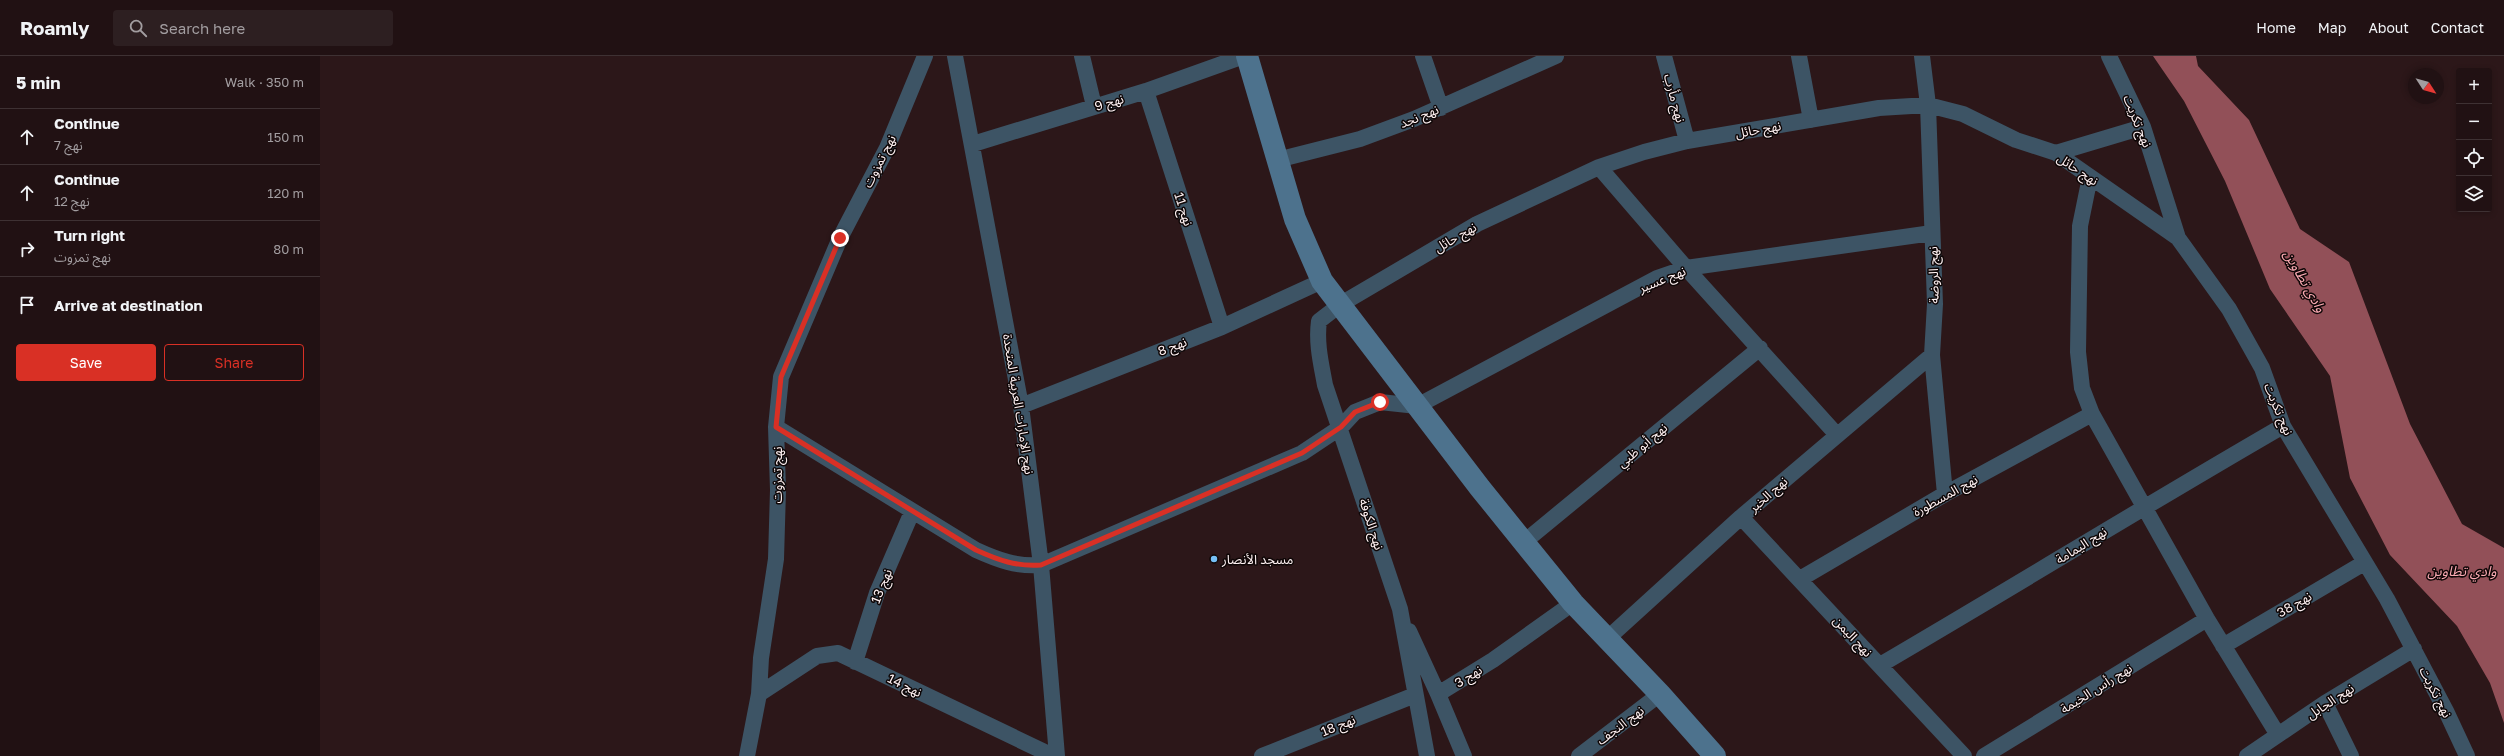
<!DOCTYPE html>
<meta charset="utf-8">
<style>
:root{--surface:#211113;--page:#2d1f21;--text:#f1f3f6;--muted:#a29da0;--line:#3e3133;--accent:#d93025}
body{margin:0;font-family:"Golos Text","Noto Sans Arabic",sans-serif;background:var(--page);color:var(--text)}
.controls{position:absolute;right:12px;top:12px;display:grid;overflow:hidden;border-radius:4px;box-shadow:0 2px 6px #0003}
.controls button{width:36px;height:36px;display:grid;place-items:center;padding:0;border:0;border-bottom:1px solid var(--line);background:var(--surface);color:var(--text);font:20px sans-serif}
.compass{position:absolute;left:2088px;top:12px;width:36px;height:36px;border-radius:50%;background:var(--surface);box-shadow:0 2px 6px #0003;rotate:126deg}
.stop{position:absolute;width:12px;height:12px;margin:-9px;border:3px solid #d93025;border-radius:50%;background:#fff}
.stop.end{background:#d93025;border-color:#fff;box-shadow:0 1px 4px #0008}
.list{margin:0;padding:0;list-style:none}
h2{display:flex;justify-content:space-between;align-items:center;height:52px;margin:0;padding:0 16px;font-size:17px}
h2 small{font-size:13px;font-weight:400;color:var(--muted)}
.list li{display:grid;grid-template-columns:26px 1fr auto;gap:12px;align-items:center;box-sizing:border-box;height:56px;padding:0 16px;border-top:1px solid var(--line)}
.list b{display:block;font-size:15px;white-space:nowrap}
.list p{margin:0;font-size:13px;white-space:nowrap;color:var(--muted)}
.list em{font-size:13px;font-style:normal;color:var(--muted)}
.actions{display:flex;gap:8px;padding:12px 16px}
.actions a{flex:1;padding:9px 0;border:1px solid var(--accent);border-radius:4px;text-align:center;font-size:14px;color:var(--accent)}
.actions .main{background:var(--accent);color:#fff}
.icon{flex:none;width:22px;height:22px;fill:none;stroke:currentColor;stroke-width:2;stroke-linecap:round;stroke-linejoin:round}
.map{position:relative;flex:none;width:2184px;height:700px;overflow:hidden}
header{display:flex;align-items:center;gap:24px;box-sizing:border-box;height:56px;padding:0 20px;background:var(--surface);border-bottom:1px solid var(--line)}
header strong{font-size:19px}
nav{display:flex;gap:22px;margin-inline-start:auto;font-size:14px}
.search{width:280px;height:36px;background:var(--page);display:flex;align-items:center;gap:10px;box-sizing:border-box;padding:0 14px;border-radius:4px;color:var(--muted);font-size:15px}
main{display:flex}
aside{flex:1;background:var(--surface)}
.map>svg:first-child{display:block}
</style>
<header>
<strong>Roamly</strong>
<div class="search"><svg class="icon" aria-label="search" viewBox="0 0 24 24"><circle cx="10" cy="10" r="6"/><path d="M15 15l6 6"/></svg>Search here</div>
<nav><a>Home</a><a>Map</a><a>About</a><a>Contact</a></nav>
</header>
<main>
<aside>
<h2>5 min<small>Walk · 350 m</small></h2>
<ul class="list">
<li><svg class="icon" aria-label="ahead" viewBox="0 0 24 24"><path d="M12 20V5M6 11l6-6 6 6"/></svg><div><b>Continue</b><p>نهج 7</p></div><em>150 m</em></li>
<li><svg class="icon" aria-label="ahead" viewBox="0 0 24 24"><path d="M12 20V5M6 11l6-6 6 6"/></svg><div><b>Continue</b><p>نهج 12</p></div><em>120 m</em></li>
<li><svg class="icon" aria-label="right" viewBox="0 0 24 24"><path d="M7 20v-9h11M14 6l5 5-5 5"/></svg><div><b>Turn right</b><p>نهج تمزوت</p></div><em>80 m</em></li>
<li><svg class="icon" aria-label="arrive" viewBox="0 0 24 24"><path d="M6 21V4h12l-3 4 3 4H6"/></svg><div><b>Arrive at destination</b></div></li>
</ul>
<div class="actions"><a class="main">Save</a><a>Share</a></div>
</aside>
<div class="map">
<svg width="2184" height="700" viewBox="0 0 2184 700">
<rect width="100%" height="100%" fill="#2c1719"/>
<path fill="#925058" d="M1833,0h43l2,10 51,54 51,109 49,33 61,162 52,100 42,24v175l-14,-40 -33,-57 -67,-71 -40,-77 -20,-102 -60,-87 -45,-108 -41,-80z"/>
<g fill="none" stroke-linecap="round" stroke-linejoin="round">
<path stroke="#3d5465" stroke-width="16" d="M635,0l66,350 20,159 16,191
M762,0l12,50
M1103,0l18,52
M1344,0l23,85
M1479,0l12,64
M1602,0l6,49 7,199 -3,51 13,139
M1789,0l34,71 35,111 51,71 33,59 21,58 104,173 59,112 21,45
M826,35l76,236
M653,88l173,-53 98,-35
M1736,97l87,-26
M957,104l83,-21 54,-20 142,-63
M1279,111l87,101 151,167
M1770,121l-10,49 -2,126 4,36 10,26 115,205 71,116
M701,350l201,-79 100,-46
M456,371l200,123c22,10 41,17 65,15l261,-112 39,-26 14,-15 25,-10 37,4 240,-128 29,-10 246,-35
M1421,461l223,239
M1204,486l236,-194
M1480,523l145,-85 147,-80
M1089,575l29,63 55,-34 80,-57
M1288,582l133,-121 191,-162
M1903,590l141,-83
M535,606l22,-69 35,-81
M1560,609c135,-79 268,-161 403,-239
M439,638l58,-38 21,-3 215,103
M1118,638l26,62
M2005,647l26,53
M427,700l12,-62 2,-36 15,-99 2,-69 -2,-63 5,-50 59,-139 47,-90 38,-92
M942,700l153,-61
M1107,700l-27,-147 -75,-224c-4,-22 -9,-42 -6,-64l22,-17 136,-80 122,-57 45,-15 43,-11 192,-33 49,-3 35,9 53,26 40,13 122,85
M1259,700l81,-62
M1664,700l223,-137
M1927,700l78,-53 89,-54"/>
<path stroke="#4d728d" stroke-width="22" d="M927,0l48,163 27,62 158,207 93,115 87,91 55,62"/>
</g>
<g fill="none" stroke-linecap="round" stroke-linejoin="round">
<path stroke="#d93025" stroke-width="5" d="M520,182l-59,139 -5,50 200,123c22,10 41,17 65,15l261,-112 39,-26 14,-15 25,-10"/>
</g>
<circle fill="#76c0f7" stroke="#0e0606" stroke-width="1.5" cx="894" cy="503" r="4"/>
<g text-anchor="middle" stroke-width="3" stroke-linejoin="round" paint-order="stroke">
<g font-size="13" fill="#fef1f2" stroke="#0e0606">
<text transform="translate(1355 42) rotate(75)" y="5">نهج مأرب</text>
<text transform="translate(789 46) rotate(-17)" y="5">نهج 9</text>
<text transform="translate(1099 60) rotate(-22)" y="5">نهج نجد</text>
<text transform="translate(1818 65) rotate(68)" y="5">نهج تكريت</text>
<text transform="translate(1438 73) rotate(-10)" y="5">نهج حائل</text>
<text transform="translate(559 105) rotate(-63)" y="5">نهج تمزوت</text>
<text transform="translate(1758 113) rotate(34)" y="5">نهج حائل</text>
<text transform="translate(864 153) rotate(72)" y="5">نهج 11</text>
<text transform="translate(1135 181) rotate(-30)" y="5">نهج حائل</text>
<text transform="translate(1613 219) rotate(-91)" y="5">نهج الروضة</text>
<text transform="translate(1342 223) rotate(-22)" y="5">نهج عسير</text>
<text transform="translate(852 290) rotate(-21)" y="5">نهج 8</text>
<text transform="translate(699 348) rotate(81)" y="5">نهج الإمارات العربية المتحدة</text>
<text transform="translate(1959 353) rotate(67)" y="5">نهج تكريت</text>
<text transform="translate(1322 389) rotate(-40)" y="5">نهج أبو ظبي</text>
<text transform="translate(457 419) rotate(-90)" y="5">نهج تمزوت</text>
<text transform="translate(1448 438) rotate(-41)" y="5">نهج الخبر</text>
<text transform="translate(1625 439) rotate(-29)" y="5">نهج المسطورة</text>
<text transform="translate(1052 468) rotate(72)" y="5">نهج الكوفة</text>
<text transform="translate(1761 489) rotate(-32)" y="5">نهج اليمامة</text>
<text transform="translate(561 530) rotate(-68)" y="5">نهج 13</text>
<text transform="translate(1974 548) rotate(-30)" y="5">نهج 38</text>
<text transform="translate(1533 580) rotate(47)" y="5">نهج اليمن</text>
<text transform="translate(1148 620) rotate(-32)" y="5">نهج 3</text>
<text transform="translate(585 629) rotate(26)" y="5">نهج 14</text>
<text transform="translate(1776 632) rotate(-32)" y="5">نهج رأس الخيمة</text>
<text transform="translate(2116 636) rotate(63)" y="5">نهج تكريت</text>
<text transform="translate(2010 645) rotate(-33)" y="5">نهج الجابل</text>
<text transform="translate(1018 669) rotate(-22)" y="5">نهج 18</text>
<text transform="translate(1300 669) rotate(-37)" y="5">نهج النجف</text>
</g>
<g font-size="13" fill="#fef1f2" stroke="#0e0606" text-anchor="start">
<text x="902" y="508">مسجد الأنصار</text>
</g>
<g font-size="14" font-style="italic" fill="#f9a9b2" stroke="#0e0606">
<text transform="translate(1985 225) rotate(60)" y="5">وادي تطاوين</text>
<text x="2142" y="520">وادي تطاوين</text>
</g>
</g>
</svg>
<div class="controls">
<button>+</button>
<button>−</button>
<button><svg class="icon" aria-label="locate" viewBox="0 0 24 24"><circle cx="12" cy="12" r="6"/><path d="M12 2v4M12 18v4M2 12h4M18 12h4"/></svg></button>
<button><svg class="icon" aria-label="layers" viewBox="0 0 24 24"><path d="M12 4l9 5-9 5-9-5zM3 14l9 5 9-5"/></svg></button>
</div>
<svg class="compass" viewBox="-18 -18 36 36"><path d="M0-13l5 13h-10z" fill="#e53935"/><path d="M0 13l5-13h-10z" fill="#a29da0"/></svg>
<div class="stop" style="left:1060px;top:346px"></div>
<div class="stop end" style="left:520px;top:182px"></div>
</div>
</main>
